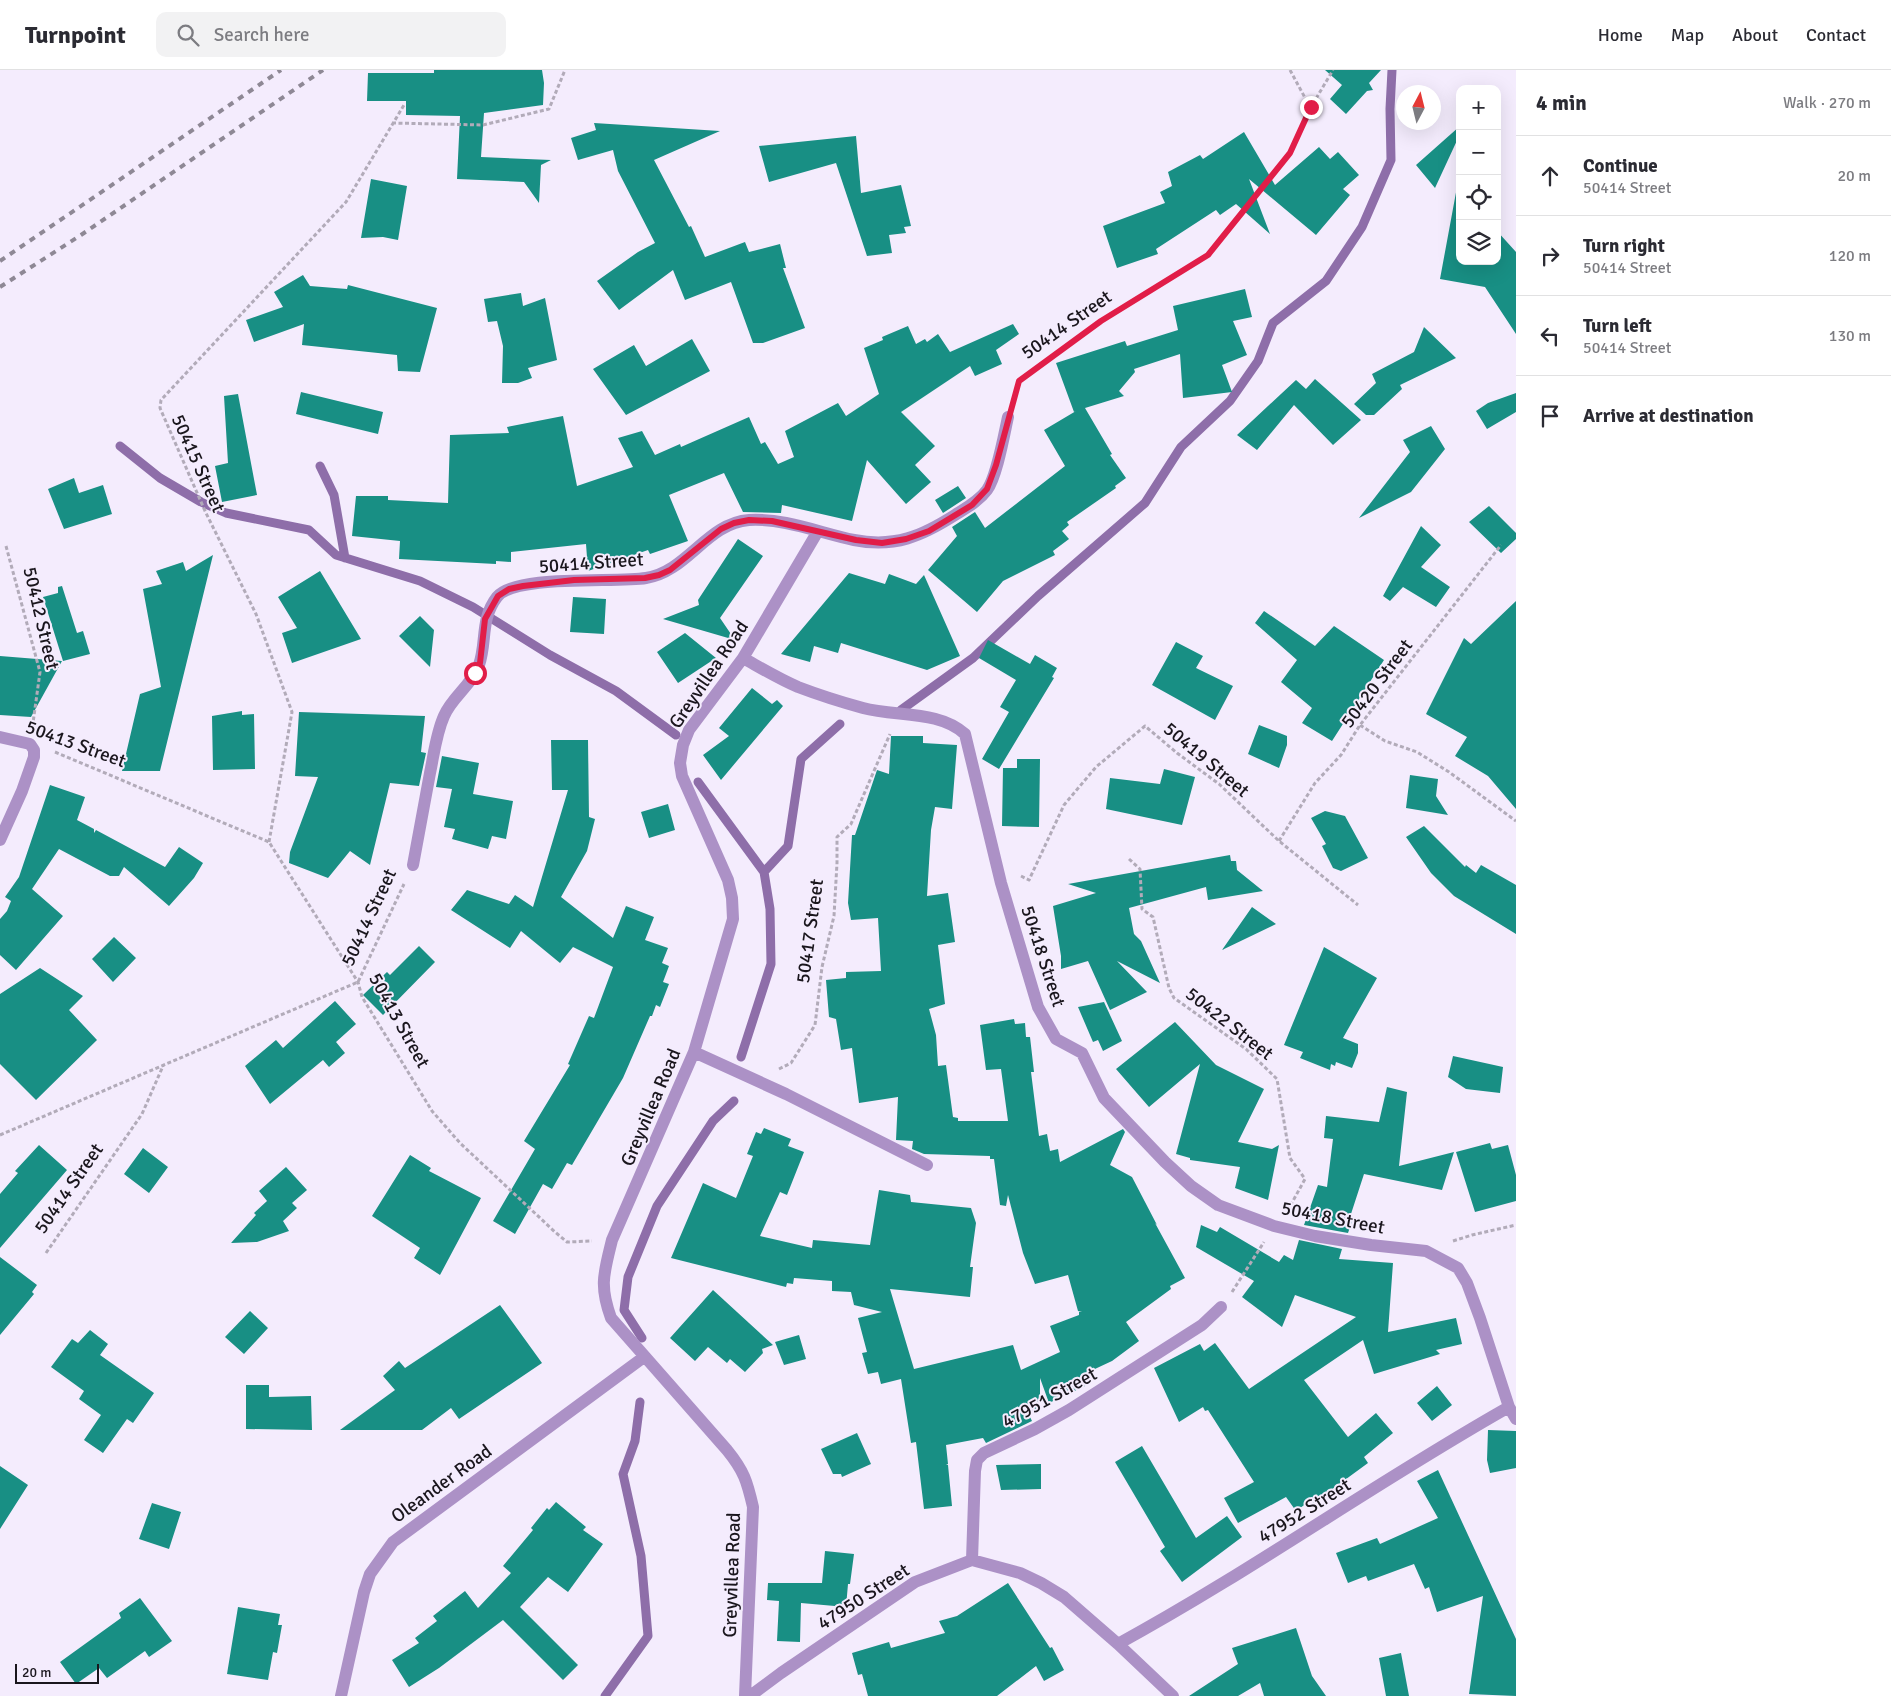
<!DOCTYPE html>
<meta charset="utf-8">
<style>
:root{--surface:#fff;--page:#f2f2f3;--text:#2b2b33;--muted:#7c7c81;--line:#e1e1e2}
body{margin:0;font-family:Signika,sans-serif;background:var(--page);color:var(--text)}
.controls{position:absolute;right:15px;top:15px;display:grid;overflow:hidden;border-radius:10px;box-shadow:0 5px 20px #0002}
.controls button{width:45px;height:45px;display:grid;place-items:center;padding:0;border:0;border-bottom:1px solid var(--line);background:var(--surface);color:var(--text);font:25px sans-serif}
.compass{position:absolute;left:1396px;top:15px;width:45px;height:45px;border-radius:50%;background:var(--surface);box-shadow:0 5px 20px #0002;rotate:7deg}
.scale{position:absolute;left:15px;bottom:12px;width:84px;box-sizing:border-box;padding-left:5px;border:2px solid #1a161d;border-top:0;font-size:14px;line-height:18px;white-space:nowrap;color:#1a161d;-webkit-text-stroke:4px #f4ecfd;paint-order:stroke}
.stop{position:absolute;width:15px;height:15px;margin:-11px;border:4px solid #e11d48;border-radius:50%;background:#fff}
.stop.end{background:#e11d48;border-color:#fff;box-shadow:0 1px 5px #0008}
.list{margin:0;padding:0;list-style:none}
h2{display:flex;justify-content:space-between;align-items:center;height:65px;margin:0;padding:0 20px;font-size:21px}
h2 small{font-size:16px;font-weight:400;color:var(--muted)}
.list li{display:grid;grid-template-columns:32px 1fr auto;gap:15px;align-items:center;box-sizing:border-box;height:80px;padding:0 20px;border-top:1px solid var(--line)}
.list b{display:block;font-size:19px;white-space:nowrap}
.list p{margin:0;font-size:16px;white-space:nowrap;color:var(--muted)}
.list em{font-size:16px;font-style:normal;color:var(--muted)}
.icon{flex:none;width:28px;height:28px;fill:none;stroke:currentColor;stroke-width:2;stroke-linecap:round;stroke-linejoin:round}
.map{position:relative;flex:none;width:1516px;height:1626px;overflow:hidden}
header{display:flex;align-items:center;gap:30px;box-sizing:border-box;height:70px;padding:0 25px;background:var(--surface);border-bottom:1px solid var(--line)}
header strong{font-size:24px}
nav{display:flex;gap:28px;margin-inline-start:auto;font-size:18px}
.search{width:350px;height:45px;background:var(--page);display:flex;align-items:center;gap:12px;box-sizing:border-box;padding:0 18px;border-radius:10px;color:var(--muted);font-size:19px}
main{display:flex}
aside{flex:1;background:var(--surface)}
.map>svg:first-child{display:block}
</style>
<header>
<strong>Turnpoint</strong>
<div class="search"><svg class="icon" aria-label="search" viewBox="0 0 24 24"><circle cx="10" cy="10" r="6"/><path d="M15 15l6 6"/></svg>Search here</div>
<nav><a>Home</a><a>Map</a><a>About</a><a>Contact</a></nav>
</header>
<main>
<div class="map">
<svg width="1516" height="1626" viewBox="0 0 1516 1626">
<rect width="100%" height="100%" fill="#f4ecfd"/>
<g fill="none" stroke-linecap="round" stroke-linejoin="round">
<path stroke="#8e6ea9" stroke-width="9" d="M120,376l40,32 41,24 25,11 83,17 27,25 84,26 53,26 77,48 66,36 60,44
M320,396l14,29 11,63
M901,640l72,-52 65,-62 107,-93 36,-56 49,-46 28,-40 15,-38 53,-42 36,-54 29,-67 -1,-51 2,-39
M698,712l66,90 6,37 1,55 -30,93
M764,802l24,-26 13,-87 39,-35
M642,1268l-18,-28 4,-33 29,-71 56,-85 21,-20
M605,1626l43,-60 -7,-80 -18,-82 12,-33 5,-39"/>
</g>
<path fill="#188f84" d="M434,0h108l2,13 -1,22 -59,8 -3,44 70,3 -10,5 -2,38 -15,-21 -67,-3 3,-63 -54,-1v-14h-39l1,-28h66z
M1325,0h56l-12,13 4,7 -6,1 -21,23 -16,-15 12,-14z
M594,53l126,8 -66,29 35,67 2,-1 14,31 40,-15 4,10 31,-8 6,24h-3l22,60 -42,15h-10l-22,-61 -46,18 -12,-30 -54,40 -22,-29 41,-29 17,-9 -37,-72 -5,-21 -35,10 -7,-22 25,-8z
M1460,56v8l-25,54 -19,-23z
M1244,62l31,53 44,-38 11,12 8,-7 21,23 -16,14 7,6 -34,40 -67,-56 21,55 -34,-30 -16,11 -4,-5 -60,39 2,5 -41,14 -14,-42 62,-23 -5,-11 12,-6 -4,-14 32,-17 3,4z
M856,66l5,57 40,-8 10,41 -7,1 2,6 -17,2 3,18 -25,3 -31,-93 -67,19 -10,-36z
M371,109l36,7 -9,54 -15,-3 -22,1z
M1457,117l3,3v71h37v-30l19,21v82l-31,-47 -45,-8z
M303,205l7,11 37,3 1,-4 89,23 -17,64 -22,-1 -1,-16 -95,-10 2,-21 -50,18 -8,-22 37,-13 -9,-15z
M1245,219l7,28 -19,4 14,34 -25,10 10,27 -49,6 -3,-44 -46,15 1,3 -16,19 5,5 -39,12 27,46 -2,1 16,23 -11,8 1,2 -49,34 2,3 -7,6 7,8 -16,12 2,4 -52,26 -26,31 -49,-42 29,-34 -5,-9 23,-15 10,16 80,-62 -21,-36 32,-19 -2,1 -18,-49 69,-22 2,5 51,-16 -5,-24z
M521,223l2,13 22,-8 12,62 -29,8 4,10 -14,5h-16l1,-37 -6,-25 -9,1 -4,-23z
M1013,254l6,10 -23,16 6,14 -27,12 -5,-10 -69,46 34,34 -20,19 16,17 -25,22 -39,-44 -15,61 -70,-16 -1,8 -38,-1 -19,-39 -55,22 19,46 -38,13 -2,-4 -60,21 -2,-27 -75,8v10l-15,-1v3l-97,-5 1,-18 -48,-5 4,-40h32v4l60,3 2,-68 59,-2 -2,-6 56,-11 14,70 56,-19 -15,-29 24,-7 13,24 25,-11 1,3 68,-30 12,27 4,-2 13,22 16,-7 -9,-26 53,-28 8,13 33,-22 -15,-46 19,-8 -1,-3 26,-11 8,18 9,-5 2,3 11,-8 12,18z
M1424,257l32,31 -56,27 2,4 -28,26h-8l-12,-11 22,-21 -4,-9 42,-22z
M692,269l18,32 -84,44 -33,-46 41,-24 12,21z
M1315,309l46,41 -28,25 -39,-40 -37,45 -20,-15 59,-55 10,9z
M301,322l82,20 -5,22 -82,-20z
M1516,323v19l-29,17 -11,-18 12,-8z
M238,324l19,101 -35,7 -7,-36 13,-3 -4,-67z
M1431,356l14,23 -34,43 -52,26 51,-66 -7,-12z
M74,408l5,15 24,-8 9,29 -48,15 -16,-40z
M958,416l8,12 -23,15 -8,-13z
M1489,436l27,27v6l-15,14 -32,-31z
M1421,456l20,19 -20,22 29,20 -14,20 -33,-20 -13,14 -7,-5z
M738,469l25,17 -43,62 15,22 -72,-21 36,-14 -1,-5z
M213,485l-53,216h-38l18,-77 21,-7 -18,-98 19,-5 -6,-13 27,-9 3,9z
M320,501l41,68 -69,24 -10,-30 15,-5 -19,-31z
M849,503l36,11 4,-10 27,10 8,-9 36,81 -33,14 -86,-27 -3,10 -24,-7 -4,16 -29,-8z
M62,516l15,47 6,-2 7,23 -27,7 -20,-64 15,-4v-6z
M573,527l33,2 -2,35 -34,-2z
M1516,531v208l-28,-33 -33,-20 12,-19 -41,-23 38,-76 7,6z
M1264,541l51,35 19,-20 50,34 -52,81 -30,-18 10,-15 -31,-26 16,-22 -42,-37z
M420,546l14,14 -4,37 -31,-31z
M685,563l31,25 -38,25 -21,-31z
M988,570l42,24 5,-9 22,13 -5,9 2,1 -55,91 -17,-10 27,-47 -9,-5 16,-27 -37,-22z
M1176,572l27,14 -7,12 37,18 -18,34 -63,-35z
M0,586l62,5 -31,56 -31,-2z
M752,618l20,16 5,-4 6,6 -62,74 -18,-25 26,-19 -10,-8z
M242,641v4l12,-1 1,55 -42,1 -1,-54z
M299,642l126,4 -4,36 5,1 -7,33 -29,-3 -20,82 -20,-14 -22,27 -39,-15 1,-11 28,-75 -23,-1z
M1259,655l28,11v9l-8,23 -31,-14z
M891,666h32v7l34,2 -5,64 -17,-2 -4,23 -4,66 21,-3 7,49 -17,3 7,59 -16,5 7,26 2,31 8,-1 7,52 5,1v3h50l-7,-52 -15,1 -6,-45 34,-6 1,5 10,-1 1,14h4l4,35h-3l8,64 8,-2 3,17 8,-2 2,13 63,-33 2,3 -15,33 22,12 25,48 -2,-2 30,55 -15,8 1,3 -45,33 13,19 -27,20 -30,14 5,10 -38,18 -9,-25v29l-12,6 4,8 -46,22 -3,-5 -37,7 2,19 -2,1h2l4,41 -28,3 -8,-67 -5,1 -10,-64 -20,5 -3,-12 -10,2 -6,-21 5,-1 -9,-34 24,-6 -28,-7 -3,-13 -19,-1v-10l-38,-3 -1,6 -6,-1 -1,4 -115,-29 32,-75 33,15 17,-42 -6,-2 9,-22 5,2 3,-6 27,11 -3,7 16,6 -17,43 -7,-3 -20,44 52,12 1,-8 57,5 9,-55 31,5 1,7 60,6 5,15 -6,44h3l-3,30 -80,-8 24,80 99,-24 8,25 39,-18 -10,-26 29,-11v-3h3l-4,-1 -10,-36 -33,9 -12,-31 -15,-58 -2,11 -6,-1 -6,-46h-4v-3l-66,-2 -12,-5 1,-8 -17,-1 2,-43 -39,6 -7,-55 -11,2 -5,-31 -7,-2 -3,-37 20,-2v-6l35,-1 -3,-53 -27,2 -3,-17 4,-68h3l22,-65 12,4z
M551,670h37l1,77 6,2 -8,32 -26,46 52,41 13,-32 28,11 -9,23 23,8 -6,15 7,3 -6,16 6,2 -9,23 -4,-2 -4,11h-2l-27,62 -51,87 -5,-2 -15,26 -9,-5 -28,50 -22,-13 42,-72 -11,-8 46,-76 -2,-1 21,-48 5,2 19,-51 -40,-20 -13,16 -39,-32 -11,17 -59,-38 16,-20 42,14 6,-9 18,12 35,-117h-16z
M442,686l37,7 -6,31 40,7 -7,38 -14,-3 -4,13 -36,-10 3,-10 -11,-2 8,-38 -16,-2z
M1017,689h23l-1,68 -37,-1 1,-58h14z
M1164,699l31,8 -13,48 -76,-16 4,-31 50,6z
M1410,705l28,4 -2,17 12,19 -42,-7z
M50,715l35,12 -8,23 17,9v4l2,-3 69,37 14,-20 24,16 -9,15 -25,28 -45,-39 -5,9h-9l-51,-27 -27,40 31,27 -47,54 -16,-15v-36l7,-8 4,-10 -6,-4 14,-20z
M668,734l7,26 -26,8 -8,-26z
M1325,741l20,5 23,42 -27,13 -8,-3 -11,-22 4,-2 -15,-26z
M1424,756l41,41 1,-2 10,8 5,-8 35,20v49l-62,-38 -23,-23 -25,-36z
M1230,785l1,6h5l1,9 26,21 -55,9 -2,-13 -77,21 5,26 7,7 19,42 -43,-22 30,31 -37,18 -22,-49 -27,8v-13l-8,-50 43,-13 -28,-9z
M1252,837l24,17 -54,26z
M114,867l22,21 -23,24 -21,-23z
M419,876l16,16 -52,53 -20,-20 24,-23 3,3z
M1324,877l53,31 -34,60 15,6v9l-6,15 -16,-6 -1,4 -4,-2 -1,6 -30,-12 3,-6 -19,-7z
M40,898l43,28 -14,14 28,30 -61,60 -36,-36v-70z
M335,931l21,23 -20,18 9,11 -16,14 -6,-7 -53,44 -25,-38 31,-26 7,8z
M1104,932l18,39 -19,10 -5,-11 -5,2 -15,-35z
M1175,952l41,43 48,24 -26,53 34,7 7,-4 -11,55 -33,-12 5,-21 -50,-7v-2l-14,-4 24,-90 -51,43 -33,-38z
M1453,986l50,11 -3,26 -34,-4 -18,-12z
M1387,1017l20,5 -8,74 55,-14 -12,38 -78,-16 -14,43 3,1 -5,15 -44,-8 14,-40 9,2 6,-48 -9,-1 2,-22 53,6z
M1490,1073l2,6 16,-4 8,30v26l-41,11 -19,-60z
M39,1075l28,25 -67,78v-54l18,-21 -3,-2z
M143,1078l25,19 -19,26 -25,-19z
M410,1085l21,13 -2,3 52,27 -41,77 -26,-17 6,-10 -48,-32z
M286,1097l21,23 -15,13 5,5 -14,13 6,10 -32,11 -26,1 25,-28 -2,-2 13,-12 -8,-10z
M1201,1155l16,7 3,-5 59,35 5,-7 9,5 6,-20 43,9 -3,10 54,4 -5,69 68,-14 6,26 -26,6 4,4 -66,20 -11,-34 -59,40 44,57 28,-24 17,20 -29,24 4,6 -56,41 -1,-4 -15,11 -10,-14 -48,26 -14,-25 30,-16 -46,-72 -3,1 -2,-4 -24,15 -25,-54 46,-24 4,7 11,-8 34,46 107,-72 -61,-22 -13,32 -40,-30 12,-16 -58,-34z
M0,1187l37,28 -5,7 2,2 -34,41z
M713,1220l60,55 -11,4 1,4 -18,19 -15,-13 -3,4 -19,-16 -13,14 -25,-23z
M500,1235l42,58 -83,56 -8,-11 -29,22h-82l55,-40 -12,-14 16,-15 6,7z
M250,1241l18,17 -24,26 -19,-17z
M90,1260l18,14 -8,11 54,38 -21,30 -6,-4 -24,34 -19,-13 17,-25 -22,-16 5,-8 -33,-24 21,-28 6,4z
M799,1265l7,24 -22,6 -9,-23z
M246,1315h23v12l42,-1 1,34 -66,-1z
M1437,1316l15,19 -20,16 -15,-18z
M1488,1360l28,1v37l-26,5 -3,-13z
M857,1363l14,31 -29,13 -1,-3h-8l-12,-25z
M1142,1376l54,92 31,-22 15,21 -60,45 -22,-31 5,-4 -50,-85z
M1041,1394v25l-40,1 -5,-25z
M0,1396l28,19 -28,44z
M1438,1400l78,169v57l-47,-2 14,-98 -46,16 -8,-25 -4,2 -11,-25 -46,17 -2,-5 -18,7 -12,-30 41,-15 3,6 58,-26 -21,-37z
M556,1432l30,25 -3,3 20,14 -35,48 -20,-15 -28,30 58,58 -15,15 -60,-60 -64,48 -30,19 -17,-27 27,-17 -4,-5 22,-17 -4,-5 32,-25 13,17 33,-35 -8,-7 30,-36 -2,-2 16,-20 2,2z
M152,1433l29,9 -12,37 -30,-10z
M825,1481l29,3 -4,30h-2l-2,23 -45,-4 -1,39 -23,-1 2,-40 -12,-1 1,-17h54z
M1008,1513l42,65 2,-1 12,23 -20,11 -8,-15 -39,30h-129l-6,-22 -4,1 -6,-22 37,-11 2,6 54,-15 -6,-12 18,-5z
M140,1528l32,43 -23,16 -4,-6 -38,27 -8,-10 -23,16 -16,-22 61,-44 -2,-5z
M238,1537l42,7 -2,11h4l-5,28 -4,-1 -5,28 -41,-6z
M1296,1558l16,48 14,20h-62l-4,-13 -22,13h-49l49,-32 -6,-16z
M1401,1583l8,43h-23l-7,-38z"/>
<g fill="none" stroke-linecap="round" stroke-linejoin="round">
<path stroke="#b2abb9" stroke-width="3" stroke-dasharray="4 2.5" stroke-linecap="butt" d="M1290,0l20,37
M392,53l91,2 66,-16 16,-39
M1014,327l5,-16 82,-60 107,-66 82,-102 21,-46 22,-37
M6,476l34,126 -7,51
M1360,655l25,16 32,11 32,20 67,49
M55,682l214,90 89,140 4,15 70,114 28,32 95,89 12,10 25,-1
M1279,771l36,-58 26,-28 19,-30 141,-180
M269,772l23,-130 -36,-98 -51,-103 -45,-103 1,-8 185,-198 58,-97
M1129,789l11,10 2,40 11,8 16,71 5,10 72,51 31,30 13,79 15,21 -17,31
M1021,806l8,4 35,-75 32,-38 49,-41 32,27 42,31 60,57 79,64
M779,999l12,-6 24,-38 7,-58 12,-51 3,-53v-26l14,-13 39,-90
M0,1065l358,-153 46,-98
M1453,1171l19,-6 44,-10
M46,1183l96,-139 21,-48
M1232,1222l32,-50"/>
<path stroke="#ac91c6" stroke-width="12" d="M743,588c18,10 36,21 55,29 21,8 43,15 65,21 33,9 76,2 102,26l36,149 37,124 18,32 26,14 22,45 61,64 26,24 27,19 56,21 41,10 56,9 55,6 32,17 9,15 13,35 29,89 7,12
M0,667l30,7 4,6v7l-12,34 -22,49
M413,795c6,-31 11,-61 17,-92 4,-19 6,-39 14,-57 8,-19 28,-31 35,-51 8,-23 1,-46 18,-68 18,-23 119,-14 149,-19 41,-6 61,-55 103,-58 36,-2 71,13 105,20 41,8 68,-4 101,-25 11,-7 24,-14 32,-25 10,-14 17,-55 21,-73
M694,982l92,42 141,71
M972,1490l3,-89 2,-11 7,-7 51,-24 34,-19 133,-85 19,-18
M1118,1574c134,-73 258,-162 391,-237
M341,1626l23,-104 6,-18 23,-32 251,-185
M745,1626l8,-189c-6,-26 -9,-36 -26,-57l-116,-132c-12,-33 -7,-45 1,-78l82,-188 39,-133 -1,-21 -4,-18 -46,-104 -2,-13 3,-18 6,-15 54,-72 75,-127
M750,1626l31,-23 134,-91 57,-22 48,13 21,10 23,14 54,47 55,52"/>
<path stroke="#8e8895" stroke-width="4" stroke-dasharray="6 6" stroke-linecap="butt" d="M0,191l281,-191
M0,217l81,-52 242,-165"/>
</g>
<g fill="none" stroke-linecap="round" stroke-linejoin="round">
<path stroke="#e11d48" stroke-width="6" d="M475,603l5,-10 5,-44 13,-23 11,-7 14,-3 51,-6 71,-2 14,-3 11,-5 51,-41 13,-6 15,-3 23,1 84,19 26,3 24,-4 23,-8 43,-26 15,-16 9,-24 23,-84 82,-60 107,-66 82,-102 21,-46"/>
</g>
<g text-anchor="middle" stroke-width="4" stroke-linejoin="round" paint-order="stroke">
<g font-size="19" fill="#1a161d" stroke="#f4ecfd">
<text transform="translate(1066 254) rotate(-35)" y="7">50414 Street</text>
<text transform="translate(199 393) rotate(66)" y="7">50415 Street</text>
<text transform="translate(591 492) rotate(-4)" y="7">50414 Street</text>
<text transform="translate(42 548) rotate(77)" y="7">50412 Street</text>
<text transform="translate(708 604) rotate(-56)" y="7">Greyvillea Road</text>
<text transform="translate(1376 613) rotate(-53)" y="7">50420 Street</text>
<text transform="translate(76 673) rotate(20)" y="7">50413 Street</text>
<text transform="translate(1207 689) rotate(40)" y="7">50419 Street</text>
<text transform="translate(368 847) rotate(-65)" y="7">50414 Street</text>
<text transform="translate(809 861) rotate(-82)" y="7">50417 Street</text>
<text transform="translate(1044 886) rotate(72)" y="7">50418 Street</text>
<text transform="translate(400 950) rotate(61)" y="7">50413 Street</text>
<text transform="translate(1230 953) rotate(38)" y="7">50422 Street</text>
<text transform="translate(650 1037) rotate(-67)" y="7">Greyvillea Road</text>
<text transform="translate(68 1118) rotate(-55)" y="7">50414 Street</text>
<text transform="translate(1333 1147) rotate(11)" y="7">50418 Street</text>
<text transform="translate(1049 1327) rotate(-29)" y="7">47951 Street</text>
<text transform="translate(441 1413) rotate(-36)" y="7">Oleander Road</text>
<text transform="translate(1304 1440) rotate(-32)" y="7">47952 Street</text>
<text transform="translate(731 1505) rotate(-88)" y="7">Greyvillea Road</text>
<text transform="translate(863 1526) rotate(-33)" y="7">47950 Street</text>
</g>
</g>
</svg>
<div class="controls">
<button>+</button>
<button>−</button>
<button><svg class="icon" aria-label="locate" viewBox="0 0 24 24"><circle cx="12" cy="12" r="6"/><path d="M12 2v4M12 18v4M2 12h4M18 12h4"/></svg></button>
<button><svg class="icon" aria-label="layers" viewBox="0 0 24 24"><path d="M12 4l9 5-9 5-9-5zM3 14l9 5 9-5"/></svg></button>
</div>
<svg class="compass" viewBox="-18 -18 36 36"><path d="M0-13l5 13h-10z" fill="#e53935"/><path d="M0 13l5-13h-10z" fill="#7c7c81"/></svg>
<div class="scale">20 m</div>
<div class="stop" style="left:475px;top:603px"></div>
<div class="stop end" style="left:1311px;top:37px"></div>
</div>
<aside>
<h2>4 min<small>Walk · 270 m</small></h2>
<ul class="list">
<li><svg class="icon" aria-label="ahead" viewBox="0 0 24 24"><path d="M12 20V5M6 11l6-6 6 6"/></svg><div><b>Continue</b><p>50414 Street</p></div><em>20 m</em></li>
<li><svg class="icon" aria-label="right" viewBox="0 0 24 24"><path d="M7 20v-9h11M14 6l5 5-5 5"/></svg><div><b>Turn right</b><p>50414 Street</p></div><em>120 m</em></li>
<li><svg class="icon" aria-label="left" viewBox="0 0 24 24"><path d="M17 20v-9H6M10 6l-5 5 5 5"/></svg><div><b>Turn left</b><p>50414 Street</p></div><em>130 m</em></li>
<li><svg class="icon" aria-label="arrive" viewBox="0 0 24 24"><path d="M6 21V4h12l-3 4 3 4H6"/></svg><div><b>Arrive at destination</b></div></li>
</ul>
</aside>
</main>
